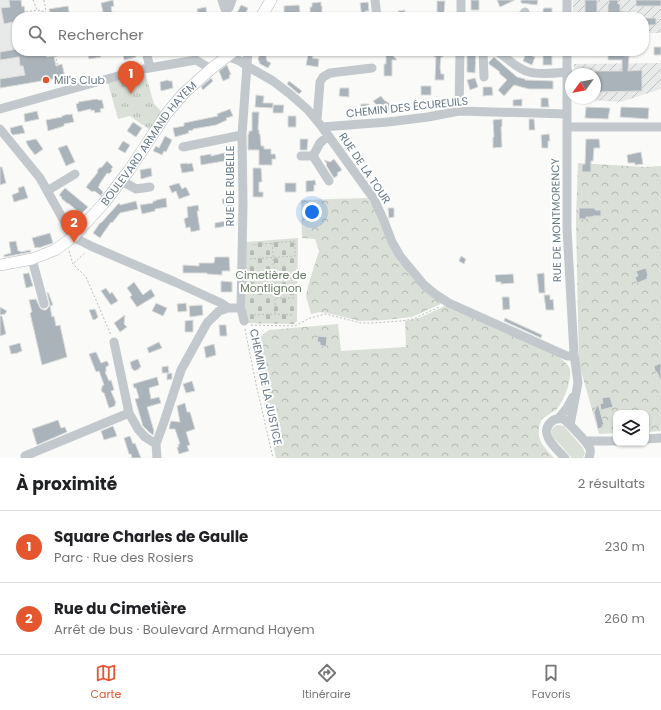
<!DOCTYPE html>
<html lang="fr">
<meta charset="utf-8">
<style>
:root{--surface:#fff;--page:#f2f2f2;--text:#202124;--muted:#757577;--line:#e0e0e0;--accent:#e4572e}
body{margin:0;font-family:Poppins,sans-serif;background:var(--page);color:var(--text)}
.controls{position:absolute;right:12px;bottom:12px;display:grid;overflow:hidden;border-radius:8px;box-shadow:0 1px 3px #0004}
.controls button{width:36px;height:36px;display:grid;place-items:center;padding:0;border:0;border-bottom:1px solid var(--line);background:var(--surface);color:var(--text);font:20px sans-serif}
.compass{position:absolute;left:565px;top:68px;width:36px;height:36px;border-radius:50%;background:var(--surface);box-shadow:0 1px 3px #0004;rotate:237deg}
.you{position:absolute;left:312px;top:212px;width:14px;height:14px;margin:-10px;border:3px solid #fff;border-radius:50%;background:#1a73e8;box-shadow:0 0 0 6px #1a73e833}
.badge{display:grid;place-items:center;width:26px;height:26px;border-radius:50%;background:var(--accent);color:#fff;font-size:13px;font-weight:700}
.pin{position:absolute;translate:-50% -33px;filter:drop-shadow(0 1px 2px #0008)}
.pin::after{content:'';position:absolute;top:21px;width:14px;height:12px;background:inherit;clip-path:polygon(0 0,100% 0,50% 100%)}
.list{margin:0;padding:0;list-style:none}
h2{display:flex;justify-content:space-between;align-items:center;height:52px;margin:0;padding:0 16px;font-size:17px}
h2 small{font-size:13px;font-weight:400;color:var(--muted)}
.list li{display:grid;grid-template-columns:26px 1fr auto;gap:12px;align-items:center;box-sizing:border-box;height:72px;padding:0 16px;border-top:1px solid var(--line)}
.list b{display:block;font-size:15px;white-space:nowrap}
.list p{margin:0;font-size:13px;white-space:nowrap;color:var(--muted)}
.list em{font-size:13px;font-style:normal;color:var(--muted)}
.icon{flex:none;width:22px;height:22px;fill:none;stroke:currentColor;stroke-width:2;stroke-linecap:round;stroke-linejoin:round}
.map{position:relative;flex:none;width:661px;height:458px;overflow:hidden}
.search{position:absolute;background:var(--surface);box-shadow:0 1px 3px #0004;left:12px;right:12px;top:12px;height:44px;display:flex;align-items:center;gap:10px;box-sizing:border-box;padding:0 14px;border-radius:16px;color:var(--muted);font-size:15px}
.sheet{height:196px;background:var(--surface)}
nav{display:flex;justify-content:space-around;align-items:center;box-sizing:border-box;height:56px;border-top:1px solid var(--line);background:var(--surface);font-size:11px;color:var(--muted)}
nav a{display:grid;justify-items:center;gap:2px}
nav .on{color:var(--accent)}
.map>svg:first-child{display:block}
</style>
<div class="map">
<svg width="661" height="458" viewBox="0 0 661 458">
<defs>
<pattern id="industrial-furrows" width="10" height="10" patternUnits="userSpaceOnUse"><rect width="10" height="10" fill="#e8e9e9"/><path d="M-1 1l2-2M0 10L10 0M9 11l2-2" fill="none" stroke="#c0c1c2"/></pattern>
<pattern id="forest-crowns" width="20" height="18" patternUnits="userSpaceOnUse"><rect width="20" height="18" fill="#dadfd7"/><path d="M2 6a3 3 0 1 1 6 0M12 15a3 3 0 1 1 6 0" fill="none" stroke="#b4b9b4"/></pattern>
<pattern id="cemetery-stones" width="16" height="16" patternUnits="userSpaceOnUse"><rect width="16" height="16" fill="#dadfd7"/><path d="M2 7V4a2 2 0 0 1 4 0v3zM10 15v-3a2 2 0 0 1 4 0v3z" fill="#b4b9b4"/></pattern>
<pattern id="park-tufts" width="24" height="20" patternUnits="userSpaceOnUse"><rect width="24" height="20" fill="#dadfd7"/><path d="M3 7l-1-3M5 7V3M7 7l1-3M15 17l-1-3M17 17v-4M19 17l1-3" fill="none" stroke="#b4b9b4"/></pattern>
</defs>
<rect width="100%" height="100%" fill="#fafaf8"/>
<path fill="#e8e9e9" d="M0,0h21l1,6h2l2,11h-9v34h15l1,2h-3l5,29 -35,6z"/>
<path fill="url(#industrial-furrows)" d="M573,0h88v33h-17v-16h-71z
M661,63v26l-40,13 -47,-3v-1h21v-24h-21v-10z"/>
<path fill="#dadfd7" d="M558,425l6,1 19,22 2,5 -2,5h-11l-19,-21c-3,-6 -1,-10 5,-12z"/>
<path fill="url(#forest-crowns)" d="M578,163l67,4 16,-1v265l-15,1v-19h-30v20l-17,1 -20,-70 -3,-144z
M367,198l6,8 19,45 6,10 45,42 -31,14 -27,3 -25,1 -33,-8 -7,-1 -9,2 -5,-18 2,-10 11,-35 -4,-12 -13,-1 -1,-38z
M447,305l106,48c6,4 12,8 16,14 5,10 -6,36 -13,43 -4,3 -9,5 -13,8 -3,4 -4,7 -4,12 -2,12 8,20 15,28h-278l-25,-115 18,-13 69,-6 3,27 65,-4 -1,-26 14,-3z"/>
<path fill="url(#cemetery-stones)" d="M298,238l-1,83 -3,3 -46,-1 -2,-2v-79z"/>
<path fill="url(#park-tufts)" d="M145,73l9,31 8,8 -12,18 -20,-14 -12,3 -10,-36z"/>
<path fill="#aab3b9" stroke="#dcdcda" d="M9,0h12l1,7 2,-1 2,11h-9v15l-3,1 -1,-11 -9,2 -3,-16 9,-1z
M113,0l1,6 -3,1 2,10h-9l-3,-14z
M471,0h8v10h-8z
M497,0h18l-15,7z
M521,0h17l-1,5 -16,-2z
M585,0h12v17h-12z
M609,0h9v4h2v7l10,1v5h-22v-13h1z
M636,0h25v6h-25z
M437,1h8l-1,12 -7,-1z
M321,2v4h1v10l-9,1v-5l-3,1v-6h2v-4z
M368,2l1,9h-4l3,6h-6l-2,-14z
M241,5l7,3 -4,9h-9z
M299,5l1,7 -14,2v-2l-2,1v-7z
M68,6l2,11h-19l-2,-8z
M206,7l1,10h-9l-1,-8z
M545,8h7v9h-9v-8z
M405,10v7h-6l-1,-6z
M644,18h12v7h-12z
M654,47h7v8h-7z
M17,49v2h15l1,4 13,-2 1,4 7,-1 2,10 6,-2 3,13 -65,11v-9l25,-4 -2,-9h-3l-1,-9 -19,3v-8z
M87,51h12l2,6 -12,2z
M126,51h8l2,6 -12,3 -1,-6 3,-1z
M261,51l6,1 -1,5 1,4 4,2 -3,5 -8,-4 -2,-5z
M386,51h3l8,9h-5v16h-8v-12h2z
M435,51h8v6h-2l-1,10 1,7h3v6h-9l1,-23h-2z
M467,51h9l-1,22 -8,-1z
M608,51h16v5h5l-1,15 14,-1v21l-47,1v-21h27v-11h-14z
M526,53l9,4 -3,8 -9,-4z
M308,55l5,1 -1,2 7,1 -1,8 -12,-2z
M543,55h9v10h-9z
M494,57l23,20 8,2v1l28,1v8h-24l-15,-4 -10,11 -6,-6 9,-10 -8,-7 1,-1 -11,-8v-2z
M227,65l4,10h-2l1,3 -7,3 -4,-10z
M211,78l2,3 -10,9 -2,-3z
M475,78l3,9 -8,3 -3,-10z
M168,80l1,1h3l1,7 -12,3 -1,-9z
M289,81l13,10 -3,3 -12,-10z
M421,86h10v9h-10z
M483,87h9l1,8 -10,1z
M340,88h9v9l-10,-1z
M256,95l8,1 -1,7h10v5l-18,-1z
M381,96l3,4 8,5 -3,8 -10,-5 -6,-7z
M541,98h7l1,9h-8z
M97,99l1,1h4l2,8 -4,1 1,3 -6,1 -1,-3 -3,1v-2l-13,3 -2,-8 3,-1 -1,-1z
M522,99v7h-9v-6z
M449,101v6l-11,1 -1,-6z
M361,104h8v10h-8z
M273,105h11l-1,8h-10z
M586,107l24,1 -2,11 -23,-1z
M621,107l28,1 -1,11 -28,-2z
M230,109l3,7 -7,2 1,2 -11,5 -23,4v1l-5,1 1,2 -14,4 -2,-9 11,-2v-3l34,-7 -1,-2z
M37,111l2,8 -14,3 -1,-8z
M252,112h7l-1,18h1v4h1l1,12h3v3h7v5h4l1,5h-4v6h-13v-15h-11v-16h1v-3h3z
M68,114v1l4,-1 2,8 -10,2v2l-16,5 -2,-11 16,-3v-1z
M288,116h8v11h-8z
M502,119v7l-1,1 1,20 -9,1v-11h1l-1,-17z
M529,119h5l1,11h-6z
M133,122l9,6 -6,9 -9,-6z
M22,125l3,8 -12,2 -2,-2 -1,-5z
M549,134l1,7h-2v7h-6l-1,-13z
M165,136l7,4 -6,12 -2,-1 -2,4 -2,-1 -7,-3 3,-5 3,2z
M36,139l7,10 -8,6 -7,-9 -2,-5z
M300,139h8l-1,11h-7z
M586,139h13l1,9h-6l-1,13h-2v11h-9v-7l3,-1z
M123,141l7,4 -5,8 -7,-4z
M67,145l8,17 -9,4 -8,-18z
M228,152l2,8 -29,5 -1,-9 11,-2v2z
M641,152l2,12 -8,1v-2h-7l-1,-8z
M334,159l8,11 -5,3 1,2 -4,3 -8,-13 1,-1 -3,-4 6,2z
M107,161l6,6 -2,2 1,2 -3,3 -2,-1 -8,12h1l-2,2 5,5 -2,4 -5,-4 -3,-1 -1,1 -6,-5 12,-15 -1,-1 3,-4 1,1z
M187,163v1l5,-1 2,8 -12,2 -2,-9z
M0,167h2l4,16 -6,2z
M151,168l1,8 -11,3 -1,-9z
M253,168h8l1,14h-3v10h4v5h-10z
M315,180l1,5h-2v6l-8,1v-11z
M179,183l3,6 4,-2 4,8 -11,4 -3,-8 -4,2 -3,-7z
M285,183h11v9h-11z
M24,186l4,12 -14,4 -2,-7 7,-3 -1,-4z
M65,188l23,19 -7,7 -13,-11v1l-7,-6 1,-1 -3,-2z
M166,198l1,9 -12,2v2l-13,3 -2,-9 13,-2v-2h3v-1z
M232,198l1,12 -8,1v-7h-2l-1,-5z
M136,201l2,8 -18,4 -8,10 -1,-1 -11,16 -7,-5 7,-10h1l18,-20 1,2z
M198,205l1,6h-2l3,19 -9,2 -1,-5 -4,1 -2,-9 4,-2 -1,-10z
M388,208h6v9l-5,1z
M579,208h16v2h6v6h-8v1h-7v2h-7z
M226,221l1,5 -12,2v-5z
M50,233l3,10 -12,4 -1,1 -2,-1 -3,1 -3,-10z
M16,241l2,10h2l1,1 9,-2 1,2 -27,5v-2l7,-2 -2,-11z
M461,256l5,3 -2,5 -5,-3z
M215,257h14l1,14h-8v4l-15,-1v-1h-24v-8l16,1v-3h15z
M646,268l2,8h-1v3l-10,4 -2,-6 3,-1 -2,-5z
M29,273l4,13 -7,2 -3,-14z
M544,273l1,20h-6l-2,-19z
M513,274l1,9 -13,1v-2h-5l-1,-7z
M221,281l11,1v10h-11z
M134,282l9,13 8,-6 4,7 -18,11 -7,-10 2,-2 -5,-7z
M106,288l4,6 2,-2 6,9 -7,4 -10,-14z
M48,292l5,13 -3,1 2,11 2,-1 2,10 4,-1 7,32 -25,8 -12,-52 2,-1 -3,-12 7,-1 4,9 3,2h3l2,-2 2,-3 -3,-12z
M544,295h6v5l3,-1 1,11h-8z
M502,297h7l1,12 -7,1z
M156,303l11,5 -4,8 -11,-5z
M186,303l1,8 -9,1 -1,-8z
M202,305l1,10 -13,2 -1,-11z
M0,307l7,4 -2,3 -5,1z
M95,309l3,8 -2,2 -3,1 -4,-10z
M125,315l-1,9 3,3 -7,5 -6,-9z
M0,316h2l4,18 -6,2z
M505,318l37,17 -1,3 -37,-17z
M193,320v12h-8v-11z
M219,325h7l1,11h-7z
M318,336l9,1 -1,10 -6,-2v-3h-3z
M159,342l3,6 -13,5 -2,-5z
M20,343l2,8 -3,1 -1,1 -7,1 -2,-8z
M214,344l2,11 -10,3 -2,-11z
M96,352l5,11 6,-2 2,4 -3,2v5h-1l4,9 2,-1 2,6 1,4 -3,1 5,12 -1,1v2l-6,2 -5,-15h-1l-2,-3 1,-2v-2l2,-1 -5,-14 -3,1 -7,-18z
M138,359l3,8 -2,1v1l-5,2 -1,-2h-1l-2,-7z
M661,363v19l-4,-10 -2,-1 -1,-5z
M168,366l1,7h-7v-6z
M172,373v6l-5,1v-6z
M157,377l2,8 -10,3 2,11 8,-2 2,6 -14,4 7,24 -1,4 -4,-3 -6,-6 -8,-27 4,-1 -3,-10h-2l-1,-4z
M192,381l3,10 -9,2 -3,-9z
M607,397h3l3,10 -12,3 -1,-6 3,-1 -1,-5z
M185,403l2,9h3l5,17 -9,3 4,13 -3,1 2,5 -10,3 -2,-7h2l-1,-3h2l-5,-15h-6l1,-5 1,-3 9,1 -3,-16z
M598,404l6,21h-2l1,2 -5,2 -4,-17z
M58,420l3,8 4,-1 2,5 -30,13 -5,-16z
M113,426l4,10 -13,4 -3,-9z
M130,436l3,8 2,-1 6,15h-9l-1,-4h-2l-5,-16z"/>
<g fill="none" stroke-linecap="round" stroke-linejoin="round">
<g stroke="#b5babe" stroke-width="12">
<g id="major">
<path d="M261,17l10,-17"/>
<path id="s1" d="M0,265l32,-6 23,-9 18,-13 31,-34 26,-34 37,-56 17,-20 27,-24 23,-18"/>
</g>
</g>
<path stroke="#bbbfc2" stroke-width="1" stroke-dasharray="2 2" stroke-linecap="butt" d="M33,0l4,10
M44,0l3,17
M26,12l11,-2 9,2
M41,51l1,3
M55,51l3,18
M61,77l2,5
M272,243l3,34v37
M69,251l4,13 13,13 25,58
M250,259l45,-3v-15l-44,4
M74,263l12,-11
M250,279h1l-1,-15
M252,279l42,-3
M249,286l34,1
M276,298h18
M250,315l25,-1 19,1
M251,325l44,1 15,-8 16,-4 35,9h11l29,-2 12,-2 26,-12
M245,329l11,55 17,74
M623,445l17,-1"/>
<path stroke="#c3c8cc" stroke-width="9" d="M222,0l3,9 4,-1 3,-8
M375,0l2,17
M567,0v17
M461,17v-17
M521,17l4,-5
M146,51l4,17
M483,51l1,26
M497,51c10,7 20,18 32,21 11,3 28,1 39,0
M567,51v178l7,125 4,29 -8,42
M227,56l13,5 7,5 26,15 17,13 18,16 14,17 52,72 10,22 8,21 8,14 24,29 11,9 14,9 118,53h7
M0,109l143,-40 53,-9 15,9
M459,111l1,-60
M317,120l3,-38 3,-5 7,-4 42,-5
M322,127l66,-5 40,-5 31,-6 108,3
M567,127h94
M0,129l40,49 33,59 20,10 82,35 46,21 7,5h13
M183,147l59,-12
M301,156h12l7,-13 8,-7
M313,156l16,25
M122,181l14,8 14,-2
M47,191l28,-17
M32,259l12,45
M244,321l-3,-13 2,-104 -1,-69 6,-84
M114,342l15,71 9,16 7,8 11,7
M558,419l9,-11 6,-11
M646,439l15,-1
M585,441h31
M25,456l104,-43
M157,458l-1,-14 8,-22 17,-52 26,-47 12,-12 9,-3
M565,458c-8,-9 -27,-24 -14,-36 3,-3 8,-4 12,-3 4,2 26,25 27,30 1,3 0,6 -1,9"/>
<use href="#major" stroke="#fff" stroke-width="11"/>
</g>
<circle fill="#e4572e" stroke="#fff" stroke-width="1.5" cx="46" cy="80" r="4"/>
<g text-anchor="middle" stroke-width="4" stroke-linejoin="round" paint-order="stroke">
<g font-size="11" fill="#657683" stroke="#fff" text-anchor="start">
<text x="54" y="84">Mil's Club</text>
</g>
<g font-size="11" fill="#657683" stroke="#fff">
<text transform="translate(407 107) rotate(-6)" y="4">CHEMIN DES ÉCUREUILS</text>
<text dy="4" stroke="none"><textPath href="#s1" startOffset="200">BOULEVARD ARMAND HAYEM</textPath></text>
<text transform="translate(365 168) rotate(56)" y="4">RUE DE LA TOUR</text>
<text transform="translate(230 186) rotate(-90)" y="4">RUE DE RUBELLE</text>
<text transform="translate(556 220) rotate(-91)" y="4">RUE DE MONTMORENCY</text>
<text transform="translate(266 387) rotate(78)" y="4">CHEMIN DE LA JUSTICE</text>
</g>
<g font-size="11" fill="#687a64" stroke="#fff">
<text x="271" y="279">Cimetière de<tspan x="271" dy="13">Montlignon</tspan></text>
</g>
</g>
</svg>
<div class="controls">
<button><svg class="icon" aria-label="layers" viewBox="0 0 24 24"><path d="M12 4l9 5-9 5-9-5zM3 14l9 5 9-5"/></svg></button>
</div>
<svg class="compass" viewBox="-18 -18 36 36"><path d="M0-13l5 13h-10z" fill="#e53935"/><path d="M0 13l5-13h-10z" fill="#757577"/></svg>
<div class="you"></div>
<div class="pin badge" style="left:131px;top:94px">1</div>
<div class="pin badge" style="left:74px;top:243px">2</div>
<div class="search"><svg class="icon" aria-label="search" viewBox="0 0 24 24"><circle cx="10" cy="10" r="6"/><path d="M15 15l6 6"/></svg>Rechercher</div>
</div>
<section class="sheet">
<h2>À proximité<small>2 résultats</small></h2>
<ul class="list">
<li><span class="badge">1</span><div><b>Square Charles de Gaulle</b><p>Parc · Rue des Rosiers</p></div><em>230 m</em></li>
<li><span class="badge">2</span><div><b>Rue du Cimetière</b><p>Arrêt de bus · Boulevard Armand Hayem</p></div><em>260 m</em></li>
</ul>
</section>
<nav>
<a class="on"><svg class="icon" aria-label="map" viewBox="0 0 24 24"><path d="M3 6l6-2 6 2 6-2v14l-6 2-6-2-6 2zM9 4v14M15 6v14"/></svg>Carte</a>
<a><svg class="icon" aria-label="directions" viewBox="0 0 24 24"><path d="M12 3l9 9-9 9-9-9zM9 14v-3h6M13 9l2 2-2 2"/></svg>Itinéraire</a>
<a><svg class="icon" aria-label="saved" viewBox="0 0 24 24"><path d="M7 4h10v16l-5-4-5 4z"/></svg>Favoris</a>
</nav>
